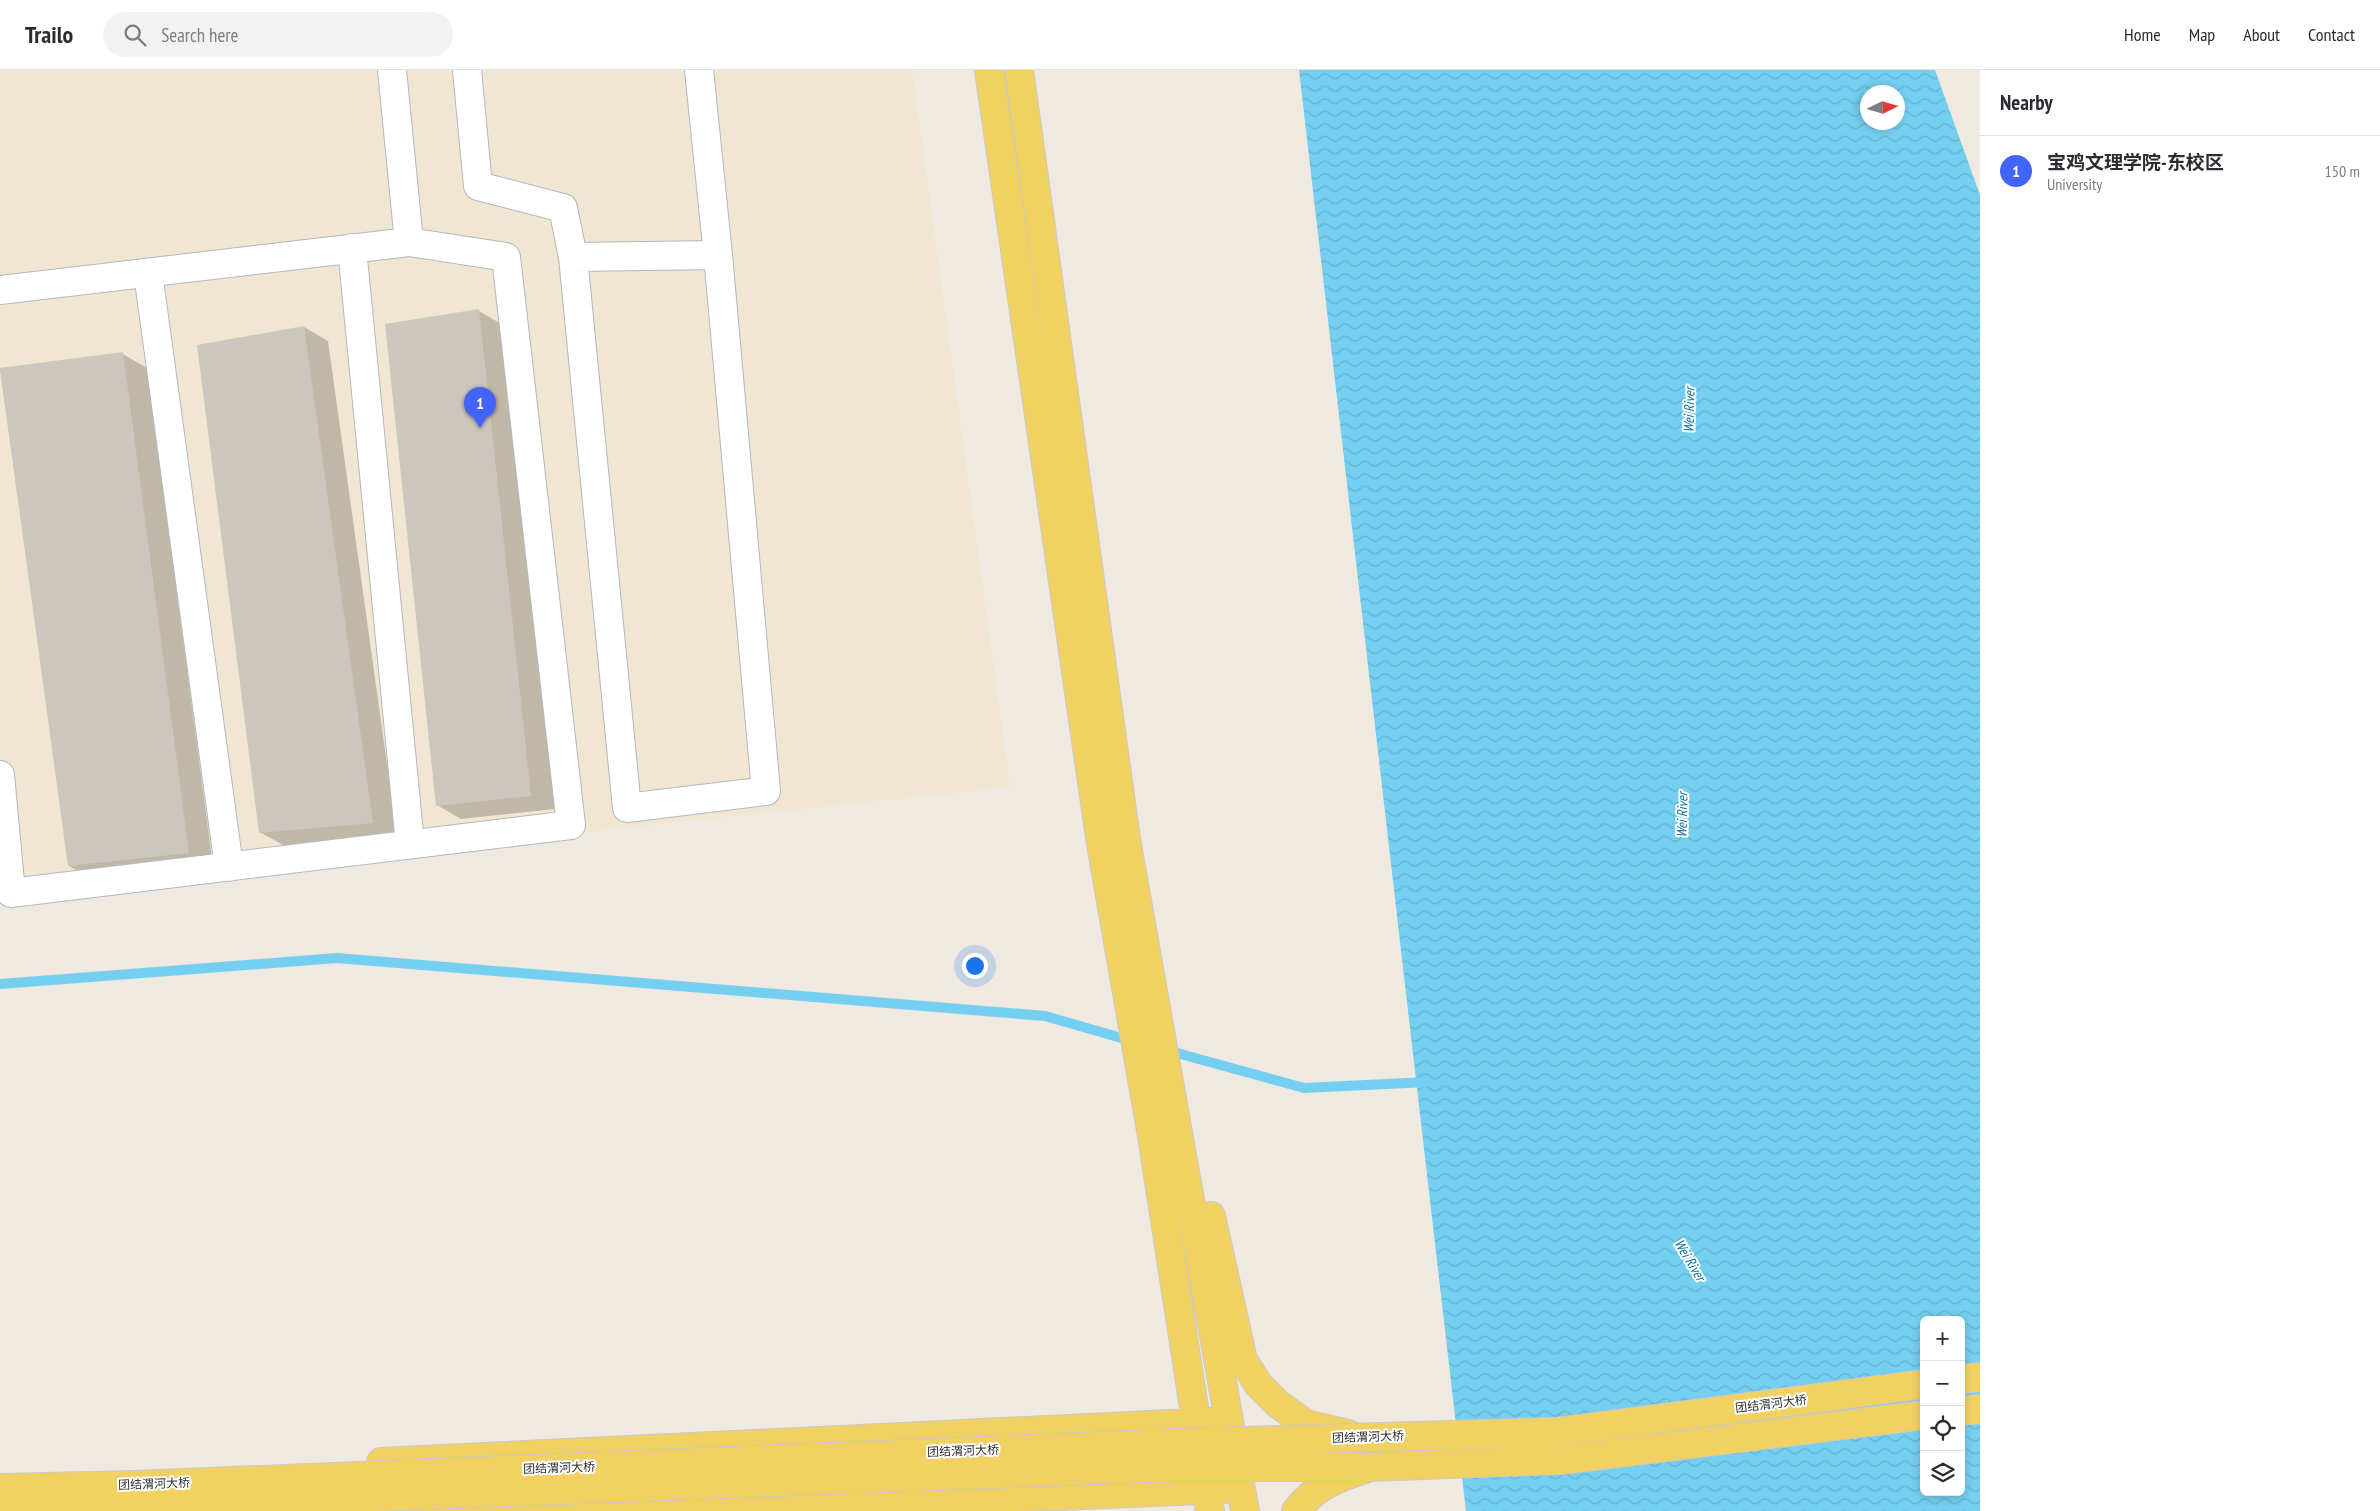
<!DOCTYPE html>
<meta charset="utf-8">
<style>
:root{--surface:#fff;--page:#f2f2f3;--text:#2b2b33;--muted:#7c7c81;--line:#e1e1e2;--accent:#4264fb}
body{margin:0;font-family:"PT Sans Narrow","Noto Sans SC",sans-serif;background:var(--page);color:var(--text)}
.controls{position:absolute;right:15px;bottom:15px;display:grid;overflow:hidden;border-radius:8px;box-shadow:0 2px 8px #0003}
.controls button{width:45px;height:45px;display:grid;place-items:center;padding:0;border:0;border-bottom:1px solid var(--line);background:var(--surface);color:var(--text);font:25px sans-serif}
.compass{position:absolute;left:1860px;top:15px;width:45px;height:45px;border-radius:50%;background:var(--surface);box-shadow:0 2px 8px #0003;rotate:85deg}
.you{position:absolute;left:974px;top:895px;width:18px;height:18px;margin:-12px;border:4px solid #fff;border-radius:50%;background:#1a73e8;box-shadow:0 0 0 8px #1a73e833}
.badge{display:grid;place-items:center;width:32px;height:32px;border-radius:50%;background:var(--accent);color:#fff;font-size:16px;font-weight:700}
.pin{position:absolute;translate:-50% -41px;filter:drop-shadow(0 1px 2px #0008)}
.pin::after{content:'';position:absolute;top:26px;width:18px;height:15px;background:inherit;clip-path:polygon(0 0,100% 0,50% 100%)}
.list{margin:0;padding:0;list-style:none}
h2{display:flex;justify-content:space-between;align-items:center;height:65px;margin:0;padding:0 20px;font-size:21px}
h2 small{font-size:16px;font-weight:400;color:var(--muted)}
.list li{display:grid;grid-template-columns:32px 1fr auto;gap:15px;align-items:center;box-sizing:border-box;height:70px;padding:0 20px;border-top:1px solid var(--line)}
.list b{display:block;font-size:19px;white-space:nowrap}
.list p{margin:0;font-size:16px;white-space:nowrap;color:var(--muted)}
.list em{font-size:16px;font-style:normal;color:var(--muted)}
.icon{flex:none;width:28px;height:28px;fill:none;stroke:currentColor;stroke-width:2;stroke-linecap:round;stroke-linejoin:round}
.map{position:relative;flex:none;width:1980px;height:1441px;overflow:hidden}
header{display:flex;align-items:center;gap:30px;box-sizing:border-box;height:70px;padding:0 25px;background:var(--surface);border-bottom:1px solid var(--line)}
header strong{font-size:24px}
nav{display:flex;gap:28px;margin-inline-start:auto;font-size:18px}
.search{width:350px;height:45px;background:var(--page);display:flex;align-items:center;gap:12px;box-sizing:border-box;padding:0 18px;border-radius:28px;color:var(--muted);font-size:19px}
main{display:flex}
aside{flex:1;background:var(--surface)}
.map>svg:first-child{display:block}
</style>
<header>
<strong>Trailo</strong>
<div class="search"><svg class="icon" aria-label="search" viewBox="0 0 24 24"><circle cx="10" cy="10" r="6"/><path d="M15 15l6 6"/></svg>Search here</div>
<nav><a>Home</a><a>Map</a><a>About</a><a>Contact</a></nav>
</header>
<main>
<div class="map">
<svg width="1980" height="1441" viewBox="0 0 1980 1441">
<defs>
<pattern id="water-waves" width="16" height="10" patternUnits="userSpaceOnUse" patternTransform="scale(1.25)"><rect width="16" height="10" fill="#75cff0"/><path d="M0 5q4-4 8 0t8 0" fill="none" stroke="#66b2ce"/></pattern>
</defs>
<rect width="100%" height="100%" fill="#efe9e1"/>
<path fill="#f0e6d1" d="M0,0h912l98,717 -1010,107z"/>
<path fill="url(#water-waves)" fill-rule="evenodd" d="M1299,0h636l45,125v1316h-514zM1868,22h30v30h-30zM1924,1250h37v172h-37z"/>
<path fill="#0003" d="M479,241l24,14 52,484 -94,10 -24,-14z
M304,257l24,14 69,495 -112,10 -25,-14z
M123,284l24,14 66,498 -120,14 -24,-14 -69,-497z"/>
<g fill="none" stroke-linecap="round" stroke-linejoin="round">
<path stroke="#75cff0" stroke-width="10" d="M0,914l337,-26 708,58 87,25
M1166,980l138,38 124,-6"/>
</g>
<path fill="#cbc7bf" d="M479,239l52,487 -95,10 -51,-482z
M304,256l69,497 -114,10 -62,-488z
M123,282l66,501 -121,13 -68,-498z"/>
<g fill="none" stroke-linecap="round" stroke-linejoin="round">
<g stroke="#b4b7c1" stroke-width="30">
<path id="minor" d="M467,0l11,116 85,22 10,49
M699,0l19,185 48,536 -139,17 -54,-551 145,-2
M352,178l58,596
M148,203l81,594
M0,220l409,-48 -17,-172
M0,705l11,118 560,-68 -65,-568 -97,-15"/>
</g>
<g stroke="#c9c9c9" stroke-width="30">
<path id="major" d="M989,0l112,774 51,292 58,375
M1019,0l107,769 119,672
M1211,1146l32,144 15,24 20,20 28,20 43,10
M1961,1309l19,-2
M1961,1341l19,-2
M381,1392l831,-40
M383,1441l678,-15 162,-7
M1296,1441c18,-24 41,-33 69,-42"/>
</g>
<use href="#minor" stroke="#fff" stroke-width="28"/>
<use href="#major" stroke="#f2d163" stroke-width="28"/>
<g stroke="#c9c9c9" stroke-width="30" stroke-linecap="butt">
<path id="major-bridge" d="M0,1418l134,-3 1043,-42 379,-11 368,-48
M0,1439l137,-3 1037,-39h195l192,-7 363,-45"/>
</g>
<use href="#major-bridge" stroke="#f2d163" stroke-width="28"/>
</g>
<g text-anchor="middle" stroke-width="4" stroke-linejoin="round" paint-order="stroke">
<g font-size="12" fill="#2e2e2e" stroke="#fff">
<text transform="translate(1771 1334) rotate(-7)" y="4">团结渭河大桥</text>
<text transform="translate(1368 1367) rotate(-2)" y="4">团结渭河大桥</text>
<text transform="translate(963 1381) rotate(-2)" y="4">团结渭河大桥</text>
<text transform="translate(559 1398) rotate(-2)" y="4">团结渭河大桥</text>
<text transform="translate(154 1414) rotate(-2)" y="4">团结渭河大桥</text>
</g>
<g font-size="14" font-style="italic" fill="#0d6fa3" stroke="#fff">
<text transform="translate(1689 340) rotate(-89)" y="5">Wei River</text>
<text transform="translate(1682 745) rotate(-89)" y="5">Wei River</text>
<text transform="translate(1690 1190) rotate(59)" y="5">Wei River</text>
</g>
</g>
</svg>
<div class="controls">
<button>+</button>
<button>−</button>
<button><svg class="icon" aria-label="locate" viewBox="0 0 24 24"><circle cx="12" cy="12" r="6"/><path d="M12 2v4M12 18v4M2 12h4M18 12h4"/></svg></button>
<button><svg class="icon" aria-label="layers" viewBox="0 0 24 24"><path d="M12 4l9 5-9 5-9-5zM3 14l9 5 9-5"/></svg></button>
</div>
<svg class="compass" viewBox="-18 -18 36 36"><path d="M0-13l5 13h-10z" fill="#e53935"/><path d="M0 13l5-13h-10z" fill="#7c7c81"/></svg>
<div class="you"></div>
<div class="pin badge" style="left:480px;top:358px">1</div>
</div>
<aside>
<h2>Nearby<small></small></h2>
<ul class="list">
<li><span class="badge">1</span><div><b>宝鸡文理学院-东校区</b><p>University</p></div><em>150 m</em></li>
</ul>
</aside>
</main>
